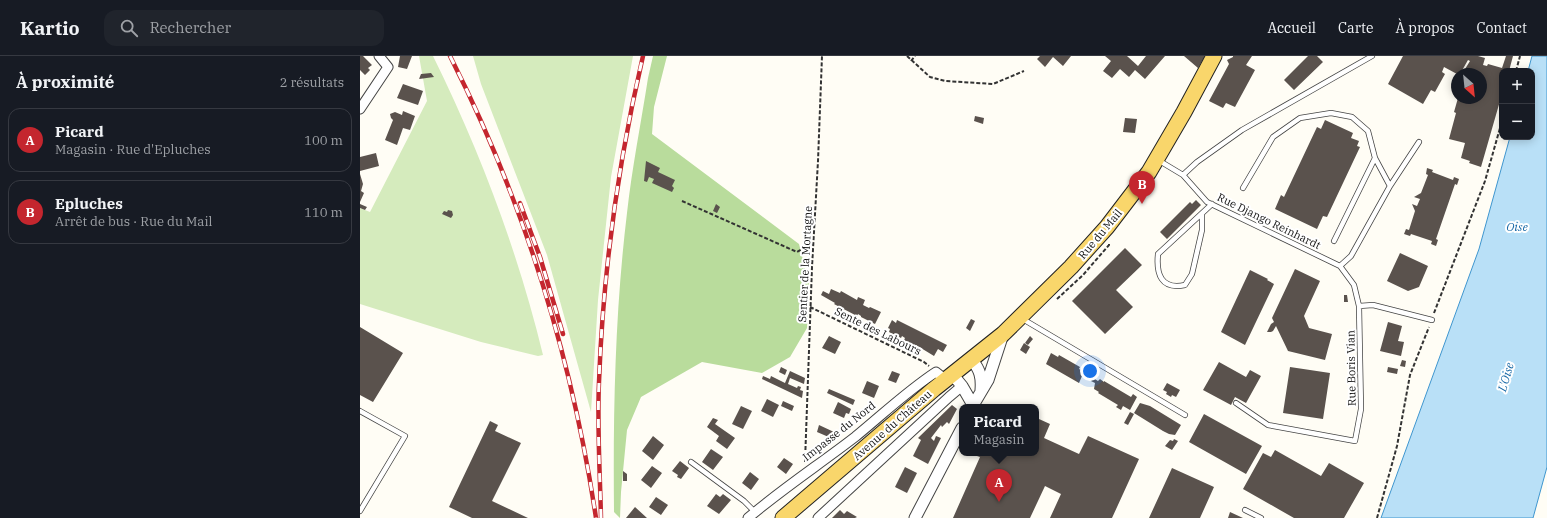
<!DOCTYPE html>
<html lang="fr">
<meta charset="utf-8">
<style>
:root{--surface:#171b24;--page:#20242c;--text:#f1f3f6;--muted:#9ea1a6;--line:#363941;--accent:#c4262e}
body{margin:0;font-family:"IBM Plex Serif",serif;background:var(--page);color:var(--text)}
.controls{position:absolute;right:12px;top:12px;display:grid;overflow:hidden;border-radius:8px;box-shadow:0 2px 10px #0003}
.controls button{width:36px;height:36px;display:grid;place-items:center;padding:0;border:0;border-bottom:1px solid var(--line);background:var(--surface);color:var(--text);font:20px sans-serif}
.compass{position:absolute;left:1091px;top:12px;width:36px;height:36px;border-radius:50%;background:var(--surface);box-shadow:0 2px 10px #0003;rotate:153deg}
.you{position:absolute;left:730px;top:315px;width:14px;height:14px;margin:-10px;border:3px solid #fff;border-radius:50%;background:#1a73e8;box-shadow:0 0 0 6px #1a73e833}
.badge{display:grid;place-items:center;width:26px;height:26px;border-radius:50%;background:var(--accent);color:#fff;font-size:13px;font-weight:700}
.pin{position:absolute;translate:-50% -33px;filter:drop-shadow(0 1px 2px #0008)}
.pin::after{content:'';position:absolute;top:21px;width:14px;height:12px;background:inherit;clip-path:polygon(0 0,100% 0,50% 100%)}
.popup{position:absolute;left:599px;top:348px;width:80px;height:52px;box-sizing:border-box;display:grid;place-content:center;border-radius:8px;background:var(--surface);filter:drop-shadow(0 1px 3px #0005);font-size:13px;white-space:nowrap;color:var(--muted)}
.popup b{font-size:15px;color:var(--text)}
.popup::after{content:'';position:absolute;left:50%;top:100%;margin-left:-8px;border:8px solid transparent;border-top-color:var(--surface)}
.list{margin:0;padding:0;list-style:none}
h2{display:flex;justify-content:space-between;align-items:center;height:52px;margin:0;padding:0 16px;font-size:17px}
h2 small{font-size:13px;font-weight:400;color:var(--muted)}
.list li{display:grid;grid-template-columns:26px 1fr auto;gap:12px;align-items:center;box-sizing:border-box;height:64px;margin:0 8px 8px;padding:0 8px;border:1px solid var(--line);border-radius:12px}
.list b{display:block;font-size:15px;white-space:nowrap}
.list p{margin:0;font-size:13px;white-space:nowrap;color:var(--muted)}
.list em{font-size:13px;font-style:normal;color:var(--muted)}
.icon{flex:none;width:22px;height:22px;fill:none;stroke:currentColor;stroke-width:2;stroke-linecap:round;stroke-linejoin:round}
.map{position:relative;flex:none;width:1187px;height:462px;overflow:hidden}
header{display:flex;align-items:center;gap:24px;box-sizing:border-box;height:56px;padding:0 20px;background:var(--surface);border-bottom:1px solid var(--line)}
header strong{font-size:19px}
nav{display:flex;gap:22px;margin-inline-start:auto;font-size:14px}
.search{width:280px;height:36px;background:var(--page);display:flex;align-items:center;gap:10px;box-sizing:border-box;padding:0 14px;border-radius:12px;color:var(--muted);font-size:15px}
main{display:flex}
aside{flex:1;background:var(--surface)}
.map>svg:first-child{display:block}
</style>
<header>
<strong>Kartio</strong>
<div class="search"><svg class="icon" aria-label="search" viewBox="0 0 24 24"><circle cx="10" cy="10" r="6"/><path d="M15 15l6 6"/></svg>Rechercher</div>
<nav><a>Accueil</a><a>Carte</a><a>À propos</a><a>Contact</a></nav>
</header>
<main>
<aside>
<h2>À proximité<small>2 résultats</small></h2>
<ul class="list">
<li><span class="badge">A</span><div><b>Picard</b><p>Magasin · Rue d'Epluches</p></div><em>100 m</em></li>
<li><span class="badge">B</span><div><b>Epluches</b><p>Arrêt de bus · Rue du Mail</p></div><em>110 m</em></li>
</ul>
</aside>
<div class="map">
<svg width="1187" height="462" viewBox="0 0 1187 462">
<rect width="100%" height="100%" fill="#fffdf5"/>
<path fill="#d5ebbd" d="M59,0h14c47,95 85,196 110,299l-5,1 -57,-14 -121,-38v-96l10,4 57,-111z
M113,0h160l-22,121 -13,123 -7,112 -44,-157 -66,-171z"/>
<path fill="#b9dc9c" d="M293,0h14l-13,51 -2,27 147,110 10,40 -2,44 -17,29 -28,16 -60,-11 -61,35 -14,33 -6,62 -1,26 -6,-6c-1,-100 1,-200 13,-299 5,-45 14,-90 21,-135z"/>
<path fill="#b9e0f7" stroke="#3f96cf" d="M1172,0h15v411l-14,51h-152l98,-269 31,-112h22v-66h-4z"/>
<path fill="#5a524d" d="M0,0h3l9,9 -4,3 2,2 -5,5 -5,-5z
M40,0h12l-5,13 -9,-2z
M680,0h31l-8,10 -10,-9 -8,10 -8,-8z
M745,0h22l11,10 8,-10h19l-20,23 -10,-9 -6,7 -9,-8 -8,9 -9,-7 8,-10z
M824,0h21l-7,12z
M873,0h19l-6,9 9,5 -20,37 -9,-4 -3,5 -14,-7 20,-37 -2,-4 6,-3z
M948,0h9l6,6 -29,28 -10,-10z
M1043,0h75l7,2 -2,7 4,1 1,-2 14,4 4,-12h7l-4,15h-7v23l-21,73 -12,-4 1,-2 -9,-3 4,-15 -16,-4 7,-26 -2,-1 4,-14h23v-24h-19l8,-13 -2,-1 -8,14h-3l-13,-7 -2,5 3,2 -10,18 -4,-2 -8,14 -35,-20z
M71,17l3,4 -15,2 2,-5z
M43,28l20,7 -5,14 -21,-7z
M43,55l12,5 -5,14 -7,-2 -6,17 -12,-5 8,-20 -2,-2 -1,-4 5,-2 7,3z
M615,60l9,2 -1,6 -9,-3z
M765,62l12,1 -2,14 -12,-1z
M965,64l28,13 -2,5 8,3 -2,5 3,1 -33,70 -4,-1 -6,13 -42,-20 6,-14 3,2 33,-70 4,2z
M16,97l3,13 -19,5v-14z
M286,105l14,7 -2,4 17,8 -3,6 2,2 -2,4 -20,-9 2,-4 -5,-2 -2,5 -3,-1z
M1067,112l6,2 -1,2 21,8 1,-3 5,2 -2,6 -2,-1 -19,55 2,1 -2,6 -5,-2 1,-3 -21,-7 -1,2 -6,-2 2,-5 3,1 6,-19 -3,-7 5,2 3,-7 -6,-2 7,-4 7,-18 -2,-1z
M0,118l3,10 -2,7 3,2 -4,9z
M836,144l5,5 -34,34 -7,-7 30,-30 2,2z
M0,148l7,3 -2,3 -5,-2z
M356,148l4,3 -3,6 -4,-2z
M88,154l4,1 1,4 -2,3 -9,-4 2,-3 3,1z
M765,192l17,17 -26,25 17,17 -28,27 -33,-33z
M1040,197l28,13 -9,21 -11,4 -21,-10z
M935,213l25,12 -16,35 5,12 23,6 -7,26 -37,-9 -12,-25 -3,5 -2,1h-4l4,-8 3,-2 -2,-4z
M890,214l18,9 -1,1 7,4 -29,61 -24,-13z
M471,233l9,4 1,-2 16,9 1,-3 7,3 -2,5 6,3 1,-1 11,5 -6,12 -14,-7v-1l-3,-2 -1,2 -23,-12 1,-1 -14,-8 2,-4 6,3z
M984,239h3l1,7h-4z
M611,263l4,2 -5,10 -4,-3z
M532,264l4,3 1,-3 50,25 -4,7 -5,-3 -4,7 -18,-11 -2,3 -11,-6 2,-4 -3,-2 -1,2 -12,-6 1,-3 -2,-1z
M1028,266l14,4 -4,15 6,1 -3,14 -21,-5z
M0,271l43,26 -30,49 -13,-7z
M469,280l12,6 -6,12 -13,-6z
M670,280l3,3 -5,6 -3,-2z
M664,287l6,4 -4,7 -6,-4z
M691,297l7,4 1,-2 21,12 -1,2 6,3 3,-3 4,2 -5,8 -5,-3 -3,7 -33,-19z
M1042,304l4,1 -1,6 -5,-1z
M859,306l27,15 4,-7 11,6 -15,27 -11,-6 -4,8 -28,-15z
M421,311l6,3 -2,5 -6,-3z
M930,311l40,6 -7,46 -40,-6z
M1028,311l10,2 -1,5 -10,-2z
M430,315l15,7 -1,6 -14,-6 -2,6 9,4 1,-2 3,1 -1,3 3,1 -1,7 -40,-19 1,-3 7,3 1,-3 14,7z
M532,315l8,3 -4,9 -8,-3z
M733,322l5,3 2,-2 4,3v-1l27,16 2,-3 4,3 -7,13 -7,-4 -2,4 -5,-3 2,-2 -20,-12 1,-1 -5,-3 1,-6 -4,-2z
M507,325l12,5 -5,12 -12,-5z
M807,327l13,7 -4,7 -4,-2 -1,2 -5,-3 1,-2 -4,-2z
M469,333l26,11 -2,5 -26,-12z
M407,343l12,6 -6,12 -12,-6z
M423,345l11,5 -2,5 -11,-5z
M478,346l13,7 -2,5 -3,-1 -2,5 -11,-5z
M780,347l10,3 31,19 -6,10 -6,-1 -6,-3 -29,-18z
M592,349l5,4 -8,15 -2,-2 -5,5 -1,-2 -10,13 3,3 2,-5 5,2 -13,26 -15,-8 8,-16 -3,-2z
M381,350l11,5 -9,18 -11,-5z
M770,356l4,2 -6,11 -4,-2z
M844,358l58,32 -16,28 -57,-32z
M353,362l5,2 -3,4 20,14 -8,11 -11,-8 3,-5 -12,-9z
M679,363l11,5 -6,14 35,16 9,-18 51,23 -27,59h-62l11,-24 -16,-8 -15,32h-77l27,-61 -3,-1 1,-3h58v-28z
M130,365l8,4 -3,6 26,12 -29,58 36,17h-56l-23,-11z
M459,369l15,7 -3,6 -14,-6z
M293,380l11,9 -11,15 -11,-9z
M814,383l4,2 -6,9 -7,-4 5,-6 3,1z
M351,393l12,8 -10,13 -11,-8z
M915,394l46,26 8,-13 35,20 -20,35h-50l-51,-29 20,-36 8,4z
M424,402l9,6 -7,10 -9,-7z
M320,405l9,7 -8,11 -4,-2 1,-2 -6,-4z
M292,410l10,7 -11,15 -10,-8z
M545,411l12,6 -10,20 -12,-6z
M812,412l42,19 -14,31h-51z
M263,415l4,3v7h-4z
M390,416l9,7 -8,11 -9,-7z
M356,438l4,3 3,-3 8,6 -12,14 -12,-8z
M296,441l12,8 -7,10 -12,-8z
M275,451l12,11h-21z
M480,454l4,4 3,-3 10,6 -2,1h-23z
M870,456l13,6h-15z"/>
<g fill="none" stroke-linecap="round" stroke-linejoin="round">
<g stroke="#444" stroke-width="6">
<path id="service" d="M798,104l25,15 24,27 133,64
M823,119l14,-13 45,-32 130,-74
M883,132l30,-51 27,-19 31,-5 21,4 16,14 7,27 15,28
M842,158v16l-10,44 -7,11c-24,5 -29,-11 -27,-31l54,-50
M974,185l41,-83
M999,250l14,-1 59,15
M661,262l164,97
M876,347l32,22 87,16 6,-32 -2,-103 -5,-21 -14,-19 11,-10 39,-70 29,-44
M0,355l45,25 -45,75
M331,406l53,39 11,11
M885,454l16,8"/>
</g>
<g stroke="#444" stroke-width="11">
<path id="minor" d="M0,53l28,-42 -9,-11
M388,462c34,-29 72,-54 107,-81 27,-22 52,-46 81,-65l10,8
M458,462l131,-121 13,-11"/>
</g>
<g stroke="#444" stroke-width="13">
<path id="tertiary" d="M612,304c8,10 10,17 9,30
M593,319l9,11 11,19
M612,351l16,-27 15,-46
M555,462l47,-90"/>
</g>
<g stroke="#222" stroke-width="17">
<path id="primary" d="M423,462l151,-129 69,-55 68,-67 36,-40 42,-55 35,-60 30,-56"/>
</g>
<path stroke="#333" stroke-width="2" stroke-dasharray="4 2" stroke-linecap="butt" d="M547,0l23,21 15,4 48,3 31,-13
M551,5l4,-5
M1156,15l4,-15
M322,145l115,51 16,-9
M697,243l26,-24 26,-30v-2
M450,251l114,55 5,4
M1074,257l51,-132 17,-60
M445,406l7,-195 6,-106 4,-105
M1017,462l20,-72 13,-71 19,-48"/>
<use href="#service" stroke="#fff" stroke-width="4.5"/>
<use href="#minor" stroke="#fff" stroke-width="9"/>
<use href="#tertiary" stroke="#fff" stroke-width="11"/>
<use href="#primary" stroke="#f9d66b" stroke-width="15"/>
<g stroke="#c4262e" stroke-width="4.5">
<path id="rail" d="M90,0c73,144 122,302 146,462
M160,147l20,54 23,77
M241,462c-1,-45 -4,-91 -2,-136 4,-110 19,-219 44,-326"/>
</g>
<use href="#rail" stroke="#fff" stroke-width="3" stroke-dasharray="9" stroke-linecap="butt"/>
</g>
<g text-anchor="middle" stroke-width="4" stroke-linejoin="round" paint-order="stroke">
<g font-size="11" fill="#111" stroke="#fff">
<text transform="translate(909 165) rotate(26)" y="4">Rue Django Reinhardt</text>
<text transform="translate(740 178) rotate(-50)" y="4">Rue du Mail</text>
<text transform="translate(445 208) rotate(-87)" y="4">Sentier de la Mortagne</text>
<text transform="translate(518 275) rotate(26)" y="4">Sente des Labours</text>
<text transform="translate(991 312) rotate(-91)" y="4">Rue Boris Vian</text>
<text transform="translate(532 369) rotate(-41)" y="4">Avenue du Château</text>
<text transform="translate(479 375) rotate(-38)" y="4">Impasse du Nord</text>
</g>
<g font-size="12" font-style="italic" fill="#1768a6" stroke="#fff">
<text x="1157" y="175">Oise</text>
<text transform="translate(1146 321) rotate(-74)" y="4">L'Oise</text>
</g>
</g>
</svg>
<div class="controls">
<button>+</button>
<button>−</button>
</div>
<svg class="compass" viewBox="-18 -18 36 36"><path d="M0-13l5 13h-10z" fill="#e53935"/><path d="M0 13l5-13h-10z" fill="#9ea1a6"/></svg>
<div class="you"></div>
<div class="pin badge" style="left:639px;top:446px">A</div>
<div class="popup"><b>Picard</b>Magasin</div>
<div class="pin badge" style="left:782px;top:148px">B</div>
</div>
</main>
